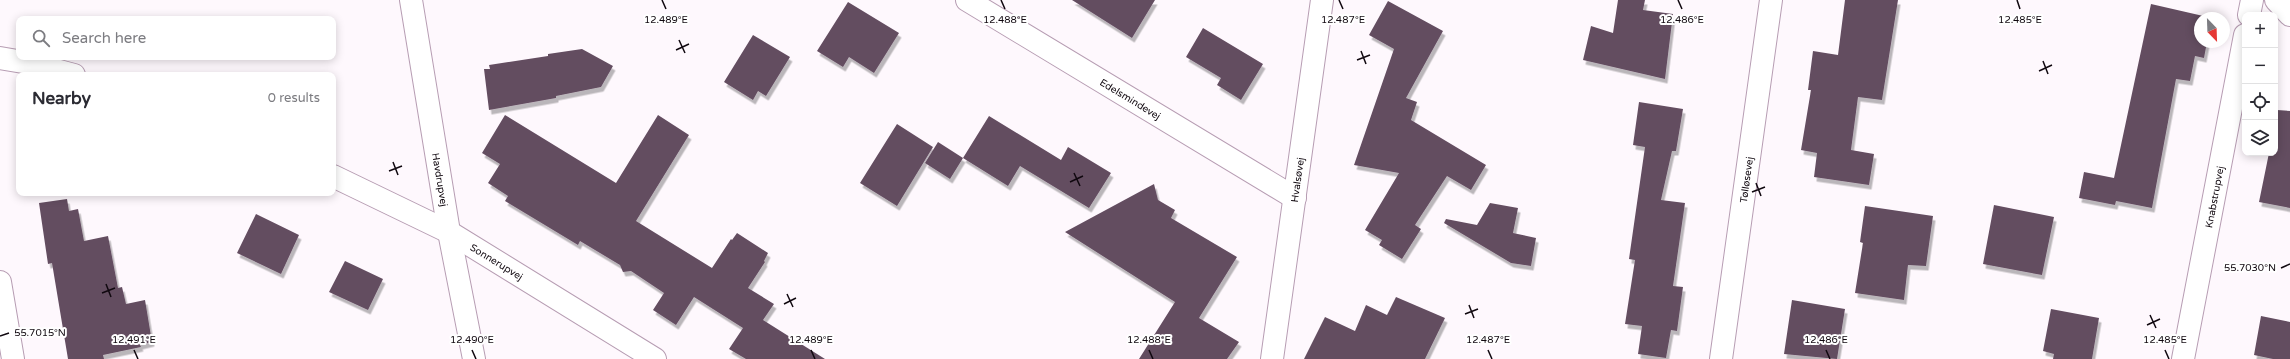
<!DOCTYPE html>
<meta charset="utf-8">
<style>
:root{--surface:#fff;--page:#f2f2f3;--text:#2b2b33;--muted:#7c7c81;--line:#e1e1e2}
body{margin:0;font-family:"Varela Round",sans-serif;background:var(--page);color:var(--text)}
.controls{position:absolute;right:12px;top:12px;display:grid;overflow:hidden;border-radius:8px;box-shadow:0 2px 10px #0003}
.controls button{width:36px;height:36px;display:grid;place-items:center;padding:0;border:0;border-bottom:1px solid var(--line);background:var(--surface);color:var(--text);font:20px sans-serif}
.compass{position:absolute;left:2194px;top:12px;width:36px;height:36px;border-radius:50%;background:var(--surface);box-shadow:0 2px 10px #0003;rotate:157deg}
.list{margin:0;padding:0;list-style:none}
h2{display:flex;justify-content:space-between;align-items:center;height:52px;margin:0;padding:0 16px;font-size:17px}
h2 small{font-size:13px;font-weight:400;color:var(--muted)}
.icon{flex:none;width:22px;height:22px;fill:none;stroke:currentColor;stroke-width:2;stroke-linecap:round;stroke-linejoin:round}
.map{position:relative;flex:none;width:2290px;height:359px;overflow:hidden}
.search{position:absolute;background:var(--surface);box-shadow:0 2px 10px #0003;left:16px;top:16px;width:320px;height:44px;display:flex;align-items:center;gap:10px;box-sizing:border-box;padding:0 14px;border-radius:8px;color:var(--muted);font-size:15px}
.panel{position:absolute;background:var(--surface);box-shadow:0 2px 10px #0003;left:16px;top:72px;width:320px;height:124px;border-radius:8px}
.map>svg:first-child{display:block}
</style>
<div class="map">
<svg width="2290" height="359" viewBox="0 0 2290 359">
<defs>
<filter id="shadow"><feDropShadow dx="2.5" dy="4.5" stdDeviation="0" flood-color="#0004"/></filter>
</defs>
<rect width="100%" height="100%" fill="#fef8fd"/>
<path fill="#644d61" filter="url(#shadow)" d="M1072,0h83l-23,38z
M1618,0h27l-2,10 30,4 -8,65 -82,-19 8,-34 22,7z
M1845,0h53l-16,100 -24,-3 -7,53 23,4 -5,31 -55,-8 3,-24 -16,-3 10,-60h-3l5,-39 25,4z
M1388,1l55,30 -37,67 11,4 -6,18 75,45 -15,25 -24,-14 -32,49 6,4 -19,30 -23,-14 3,-5 -17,-10 34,-57 -45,-8 40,-116 -25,-14z
M848,2l51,31 -25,40 -25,-16 -6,10 -26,-16z
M2151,4l61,14h-12v24h7l-3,16 -9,-2 -5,25 -14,-2 -24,129 -36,-7 -1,4 -36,-7 5,-26 30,6z
M1203,28l60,36 -22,36 -24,-15 4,-7 -35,-21z
M753,35l37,22 -24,39 -8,-5 -5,9 -29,-18z
M582,49l31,17 -12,21 -45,9v2l-67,12 -5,-41h6l-1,-4 59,-9v-2z
M1639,102l44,7 -7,42h-4l-11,49 24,3 -12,83 10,1 -6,44 -6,-1 -5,28 -28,-4 4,-28 -17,-2 10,-64 -6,-1 16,-112 -12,-2z
M2277,110l13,1v97l-31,-6 10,-49h6z
M505,115l111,68 42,-68 31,20 -53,86 76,47 19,-29 1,1 5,-7 31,20 -4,8 1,1 -17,26 26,16 -11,16 62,39h-79l-17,-10 14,-21 -49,-31 -18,28 -23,-15 11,-17 -33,-22 -8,1 -3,-7 -40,-24 -2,4 -73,-44 3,-5 -20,-13 12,-19 -18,-11z
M989,116l72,44 7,-13 43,26 -22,35 -69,-42 -12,20 -45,-28 -13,21 -25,-16 13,-21 25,16z
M897,124l36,23 -36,59 -37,-23z
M1154,184l4,16 17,10 -4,8 66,39 -38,61 40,24 -12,17h-88l36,-57 -110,-70z
M67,199l2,12 9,-2 6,32 24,-5 10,52 4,-1 4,17 19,-4 7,42 -12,3 1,2 -38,8 1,4h-36l-16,-96 -4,1 -9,-61z
M1490,203l28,5 -5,25 23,5 -5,28 -20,-3 -67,-40 2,-4 31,6z
M1994,205l60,12 -12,58 -59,-11z
M1865,206l68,10 -7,50 -18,-1 -4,35 -49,-7 8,-50 -3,-1z
M256,214l43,21 -18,39 -44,-21z
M345,261l38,18 -15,31 -39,-18z
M1396,297l49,21 -20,41h-121l21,-42 30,14 11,-26 21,10z
M1792,300l53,9 -8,50 -53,-5z
M2051,309l48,9 -7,41h-39l1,-5 -11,-3z
M2261,316l29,6v37h-17l-19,-4z"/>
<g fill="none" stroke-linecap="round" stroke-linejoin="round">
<g stroke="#b79db3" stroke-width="24">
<g id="minor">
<path id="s1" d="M411,0l38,232 25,127"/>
<path id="s2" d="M967,0l328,198"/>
<path d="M2276,0l14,15"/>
<path d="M2249,15l3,-15"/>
<path d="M0,58l29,5 45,12"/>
<path id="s3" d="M333,176l116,56 206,127"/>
<path d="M0,282l13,77"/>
<path id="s4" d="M1272,359l50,-359"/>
<path id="s5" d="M1721,359l50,-359"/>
<path id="s6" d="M2183,359l62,-324"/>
</g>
</g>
<use href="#minor" stroke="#fff" stroke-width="22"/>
</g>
<path fill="none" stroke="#10080f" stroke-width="1.5" d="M662,0l4,9M1001,0l4,9M1339,0l4,9M1678,0l4,9M2017,0l3,9M679,40l6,13M676,50l13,-6M1361,51l5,13M1357,60l13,-5M2043,61l5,13M2039,71l13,-6M393,162l5,13M389,171l13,-5M1074,173l6,13M1070,182l13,-6M1756,183l5,13M1752,192l13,-5M2281,268l9,-4M106,284l5,13M102,293l13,-5M787,294l6,13M784,304l12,-6M1469,305l5,13M1465,314l13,-5M2150,315l6,13M2147,325l13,-6M0,336l9,-3M134,350l4,9M472,350l4,9M811,350l4,9M1149,350l4,9M1488,350l4,9M1826,350l4,9M2165,350l4,9"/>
<g text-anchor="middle" stroke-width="4" stroke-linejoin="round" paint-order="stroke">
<g font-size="10" fill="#10080f" stroke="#fff">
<text dy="4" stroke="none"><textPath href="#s2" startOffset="191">Edelsmindevej</textPath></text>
<text dy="4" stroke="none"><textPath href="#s5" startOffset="181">Tølløsevej</textPath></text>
<text dy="4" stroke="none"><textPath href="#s1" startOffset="182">Havdrupvej</textPath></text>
<text dy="4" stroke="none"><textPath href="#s4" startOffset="181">Hvalsøvej</textPath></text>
<text dy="4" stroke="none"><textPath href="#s6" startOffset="165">Knabstrupvej</textPath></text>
<text dy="4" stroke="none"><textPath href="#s3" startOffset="185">Sonnerupvej</textPath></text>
</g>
</g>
<g font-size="10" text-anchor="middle" fill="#10080f" stroke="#fff" stroke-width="4" stroke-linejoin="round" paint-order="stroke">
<text x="666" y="23">12.489°E</text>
<text x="1005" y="23">12.488°E</text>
<text x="1343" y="23">12.487°E</text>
<text x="1682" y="23">12.486°E</text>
<text x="2020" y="23">12.485°E</text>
<text x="2250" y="271">55.7030°N</text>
<text x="40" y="336">55.7015°N</text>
<text x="134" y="343">12.491°E</text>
<text x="472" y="343">12.490°E</text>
<text x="811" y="343">12.489°E</text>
<text x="1149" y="343">12.488°E</text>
<text x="1488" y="343">12.487°E</text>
<text x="1826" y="343">12.486°E</text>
<text x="2165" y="343">12.485°E</text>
</g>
</svg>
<div class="controls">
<button>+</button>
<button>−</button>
<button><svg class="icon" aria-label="locate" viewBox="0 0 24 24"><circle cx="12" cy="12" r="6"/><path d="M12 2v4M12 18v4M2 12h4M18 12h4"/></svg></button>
<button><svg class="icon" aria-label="layers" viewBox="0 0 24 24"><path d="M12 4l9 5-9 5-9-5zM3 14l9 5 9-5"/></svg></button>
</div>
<svg class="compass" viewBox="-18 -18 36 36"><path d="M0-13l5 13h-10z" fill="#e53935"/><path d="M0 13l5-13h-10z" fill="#7c7c81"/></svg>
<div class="search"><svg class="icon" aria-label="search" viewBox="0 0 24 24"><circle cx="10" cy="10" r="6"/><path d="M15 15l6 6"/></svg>Search here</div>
<section class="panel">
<h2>Nearby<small>0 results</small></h2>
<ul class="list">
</ul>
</section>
</div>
